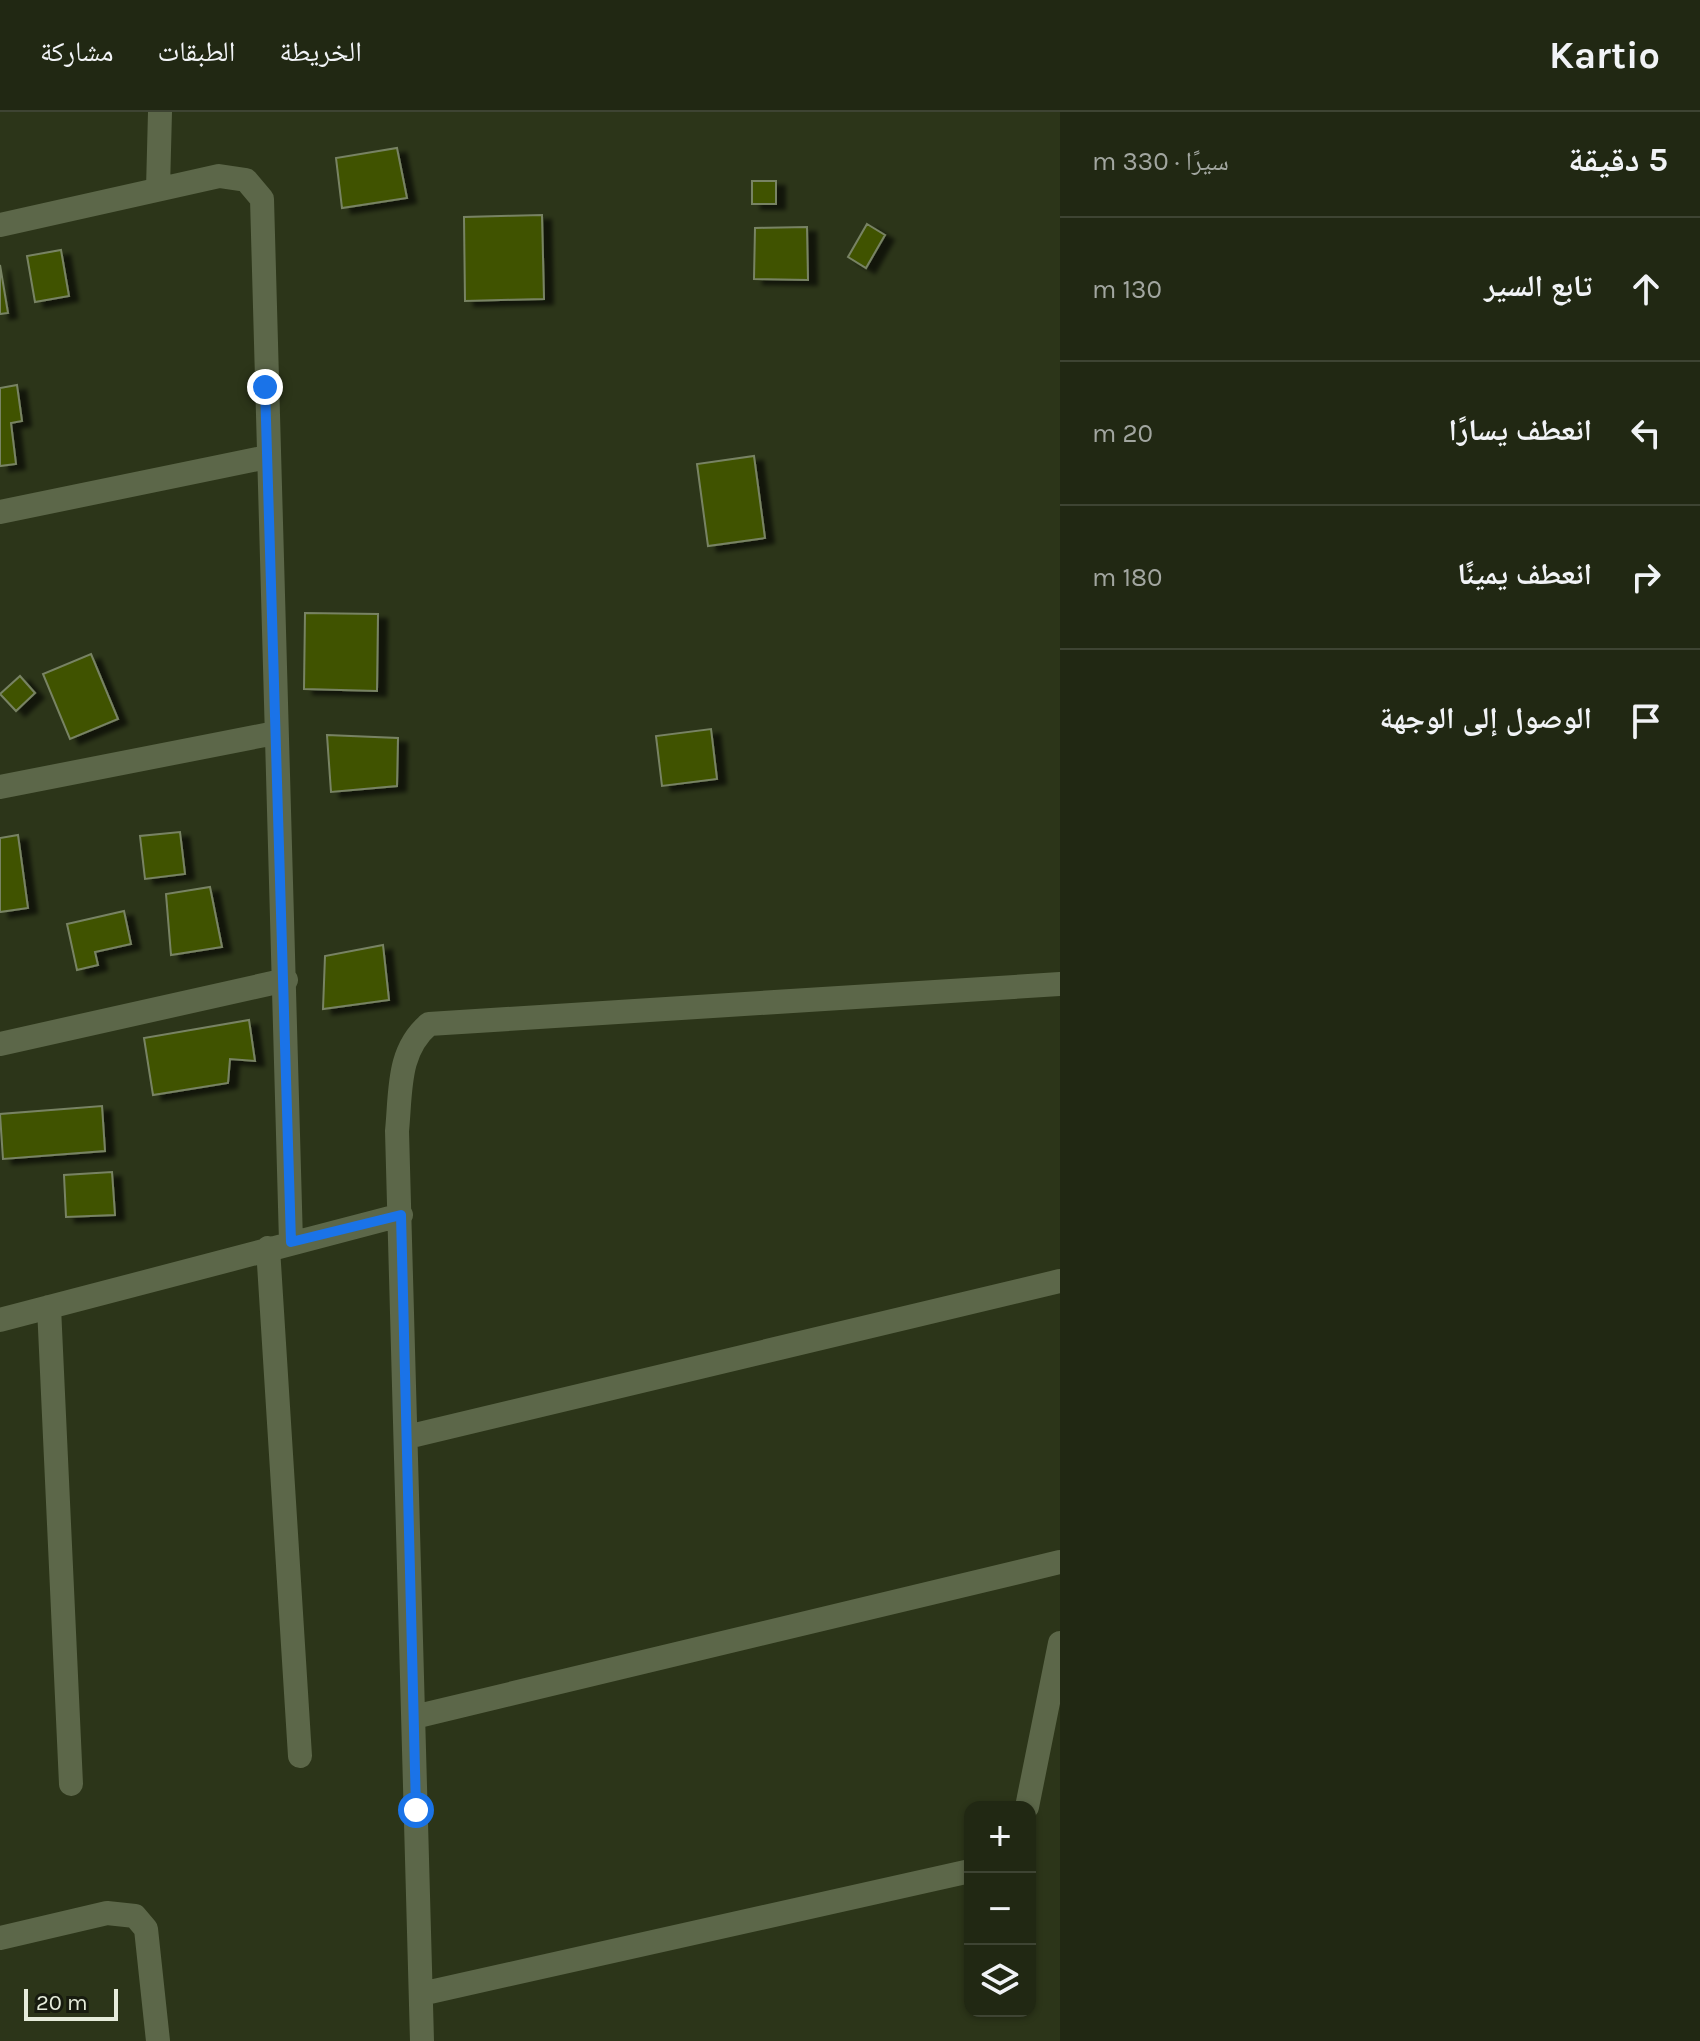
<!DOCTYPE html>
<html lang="ar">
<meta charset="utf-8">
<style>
:root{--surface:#212813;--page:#2d3421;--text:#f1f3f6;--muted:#a2a6a0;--line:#3e4433}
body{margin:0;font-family:Karla,"Noto Naskh Arabic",sans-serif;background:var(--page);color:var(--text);direction:rtl}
.controls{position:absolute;right:24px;bottom:24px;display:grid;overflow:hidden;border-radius:16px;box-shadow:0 2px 6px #0004}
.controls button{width:72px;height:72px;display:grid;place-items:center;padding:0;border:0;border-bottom:2px solid var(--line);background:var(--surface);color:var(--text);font:40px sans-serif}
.scale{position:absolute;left:24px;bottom:20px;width:94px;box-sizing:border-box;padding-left:8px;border:4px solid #e6ecdb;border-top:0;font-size:22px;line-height:28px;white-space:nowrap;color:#e6ecdb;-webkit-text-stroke:6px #171b0f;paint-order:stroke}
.stop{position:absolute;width:24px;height:24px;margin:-18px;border:6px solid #1a73e8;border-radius:50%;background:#fff}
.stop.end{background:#1a73e8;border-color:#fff;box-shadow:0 2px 8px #0008}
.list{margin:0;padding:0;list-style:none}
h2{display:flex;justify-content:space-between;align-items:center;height:104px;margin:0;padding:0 32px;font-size:34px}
h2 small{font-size:26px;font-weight:400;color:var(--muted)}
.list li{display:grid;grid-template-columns:52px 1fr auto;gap:24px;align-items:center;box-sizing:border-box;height:144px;padding:0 32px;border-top:2px solid var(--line)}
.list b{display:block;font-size:30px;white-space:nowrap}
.list em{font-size:26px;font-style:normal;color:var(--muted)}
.icon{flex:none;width:44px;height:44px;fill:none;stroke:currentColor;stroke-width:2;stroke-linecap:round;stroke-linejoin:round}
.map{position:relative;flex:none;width:1060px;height:1929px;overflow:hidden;direction:ltr}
header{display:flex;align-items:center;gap:48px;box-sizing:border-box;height:112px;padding:0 40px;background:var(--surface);border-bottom:2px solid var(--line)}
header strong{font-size:38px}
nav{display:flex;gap:44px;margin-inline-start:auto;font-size:28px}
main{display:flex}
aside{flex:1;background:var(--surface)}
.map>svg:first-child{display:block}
</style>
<header>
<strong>Kartio</strong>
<nav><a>الخريطة</a><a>الطبقات</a><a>مشاركة</a></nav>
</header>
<main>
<aside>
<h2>5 دقيقة<small>سيرًا · 330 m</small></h2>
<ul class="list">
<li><svg class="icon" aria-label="ahead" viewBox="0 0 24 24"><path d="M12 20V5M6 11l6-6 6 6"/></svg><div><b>تابع السير</b></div><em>130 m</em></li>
<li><svg class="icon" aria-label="left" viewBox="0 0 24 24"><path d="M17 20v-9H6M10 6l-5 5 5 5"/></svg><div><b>انعطف يسارًا</b></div><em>20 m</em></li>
<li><svg class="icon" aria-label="right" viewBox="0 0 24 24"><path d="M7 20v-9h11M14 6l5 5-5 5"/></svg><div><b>انعطف يمينًا</b></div><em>180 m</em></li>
<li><svg class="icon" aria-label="arrive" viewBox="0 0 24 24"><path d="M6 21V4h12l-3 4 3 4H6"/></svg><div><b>الوصول إلى الوجهة</b></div></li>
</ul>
</aside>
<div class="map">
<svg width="1060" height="1929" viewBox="0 0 1060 1929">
<defs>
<filter id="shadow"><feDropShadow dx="9" dy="5" stdDeviation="2" flood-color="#0009"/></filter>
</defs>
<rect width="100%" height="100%" fill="#2c3519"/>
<path fill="#405300" stroke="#788364" stroke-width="2" filter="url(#shadow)" d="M397,36l10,50 -65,10 -6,-50z
M752,69h24v23h-24z
M542,103l2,84 -79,2 -1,-84z
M867,112l18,11 -19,33 -18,-11z
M807,115l1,53 -54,-1 1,-51z
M61,138l8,46 -34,6 -8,-46z
M0,153l8,48 -8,1z
M17,273l5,36 -11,2 5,41 -16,2v-78z
M754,344l11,82 -57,8 -11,-82z
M305,501l73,1 -1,77 -73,-2z
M91,542l27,65 -48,20 -27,-65z
M20,564l15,17 -19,18 -16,-17z
M711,617l6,50 -55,7 -6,-50z
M327,623l71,3 -1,48 -66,6z
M180,720l5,42 -40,5 -5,-43z
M18,723l10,73 -28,4v-74z
M210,775l12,60 -51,8 -5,-61z
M124,799l7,33 -36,8 3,13 -21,5 -10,-46z
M383,833l6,55 -66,9 2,-53z
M249,908l6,41 -25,-2 -2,24 -75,12 -9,-57z
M102,994l3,45 -102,8 -3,-45z
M112,1060l3,43 -49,2 -2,-42z"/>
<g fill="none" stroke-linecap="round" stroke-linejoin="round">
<path stroke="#5c6749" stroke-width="24" d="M158,77l2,-77
M0,113l219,-49 27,4 16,19 29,1043
M0,400l267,-55
M0,675l275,-54
M0,932l286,-64
M268,1136l32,508
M49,1195l22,477
M0,1208l401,-105
M407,1325l653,-156
M414,1605l646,-155
M1027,1695l33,-164
M0,1826l107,-25 28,3 11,13 12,112
M421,1882l549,-123
M422,1929l-25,-910c4,-40 0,-80 32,-107l631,-40"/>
</g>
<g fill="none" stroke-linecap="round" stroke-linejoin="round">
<path stroke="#1a73e8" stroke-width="10" d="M265,275l26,855 110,-27 15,595"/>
</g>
</svg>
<div class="controls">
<button>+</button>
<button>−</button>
<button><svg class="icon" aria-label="layers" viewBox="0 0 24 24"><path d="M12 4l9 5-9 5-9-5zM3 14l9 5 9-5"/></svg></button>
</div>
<div class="scale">20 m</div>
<div class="stop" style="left:416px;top:1698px"></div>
<div class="stop end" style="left:265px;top:275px"></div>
</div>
</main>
